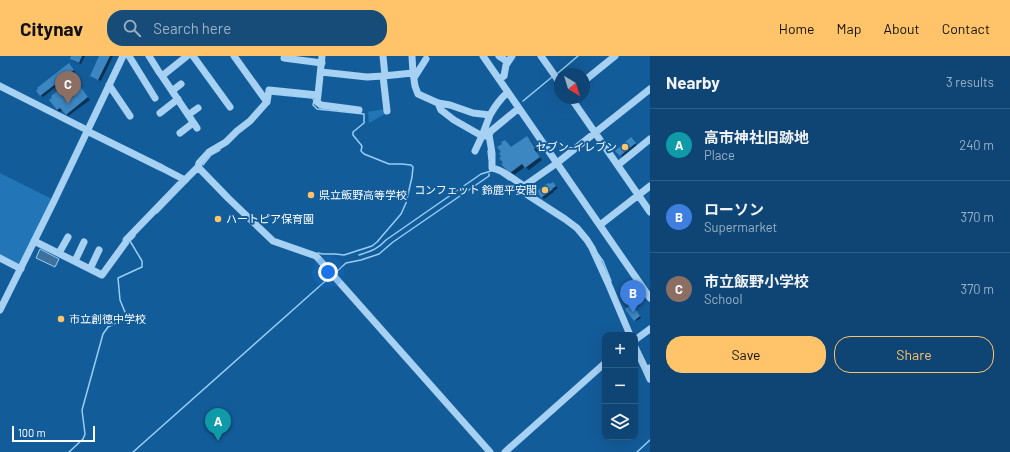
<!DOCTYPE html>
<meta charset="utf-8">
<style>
:root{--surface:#0e4574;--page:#174c79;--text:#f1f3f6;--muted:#9bb1c5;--line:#2e5d86;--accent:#ffc469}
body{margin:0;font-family:Barlow,"Noto Sans JP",sans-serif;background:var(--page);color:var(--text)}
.controls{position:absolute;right:12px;bottom:12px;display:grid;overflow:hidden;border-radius:8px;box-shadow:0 4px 16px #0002}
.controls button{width:36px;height:36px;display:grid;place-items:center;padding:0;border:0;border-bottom:1px solid var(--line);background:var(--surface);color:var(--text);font:20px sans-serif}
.compass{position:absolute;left:554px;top:12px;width:36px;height:36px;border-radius:50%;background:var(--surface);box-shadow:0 4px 16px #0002;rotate:142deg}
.scale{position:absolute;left:12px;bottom:10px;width:83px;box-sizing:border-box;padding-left:4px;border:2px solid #fff;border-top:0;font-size:11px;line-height:14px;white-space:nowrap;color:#fff;-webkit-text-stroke:3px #135c9a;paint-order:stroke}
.you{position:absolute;left:328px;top:216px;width:14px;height:14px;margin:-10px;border:3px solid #fff;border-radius:50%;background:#1a73e8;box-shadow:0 0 0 6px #1a73e833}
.badge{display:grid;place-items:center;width:26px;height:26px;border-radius:50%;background:var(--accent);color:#fff;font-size:13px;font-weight:700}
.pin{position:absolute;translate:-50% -33px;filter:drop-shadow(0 1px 2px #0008)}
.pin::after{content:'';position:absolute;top:21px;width:14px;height:12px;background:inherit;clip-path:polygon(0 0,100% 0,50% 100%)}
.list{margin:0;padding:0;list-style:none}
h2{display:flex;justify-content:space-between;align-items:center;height:52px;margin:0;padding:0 16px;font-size:17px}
h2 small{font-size:13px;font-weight:400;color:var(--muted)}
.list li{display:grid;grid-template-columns:26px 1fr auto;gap:12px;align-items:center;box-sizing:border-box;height:72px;padding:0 16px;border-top:1px solid var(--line)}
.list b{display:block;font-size:15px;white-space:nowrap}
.list p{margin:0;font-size:13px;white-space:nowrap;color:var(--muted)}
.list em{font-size:13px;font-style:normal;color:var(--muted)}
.actions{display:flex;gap:8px;padding:12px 16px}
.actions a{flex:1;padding:9px 0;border:1px solid var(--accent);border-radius:16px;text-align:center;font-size:14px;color:var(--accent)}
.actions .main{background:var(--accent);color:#111}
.icon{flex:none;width:22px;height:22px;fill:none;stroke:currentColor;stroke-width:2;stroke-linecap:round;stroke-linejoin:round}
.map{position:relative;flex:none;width:650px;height:396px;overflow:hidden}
header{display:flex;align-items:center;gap:24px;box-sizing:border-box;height:56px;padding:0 20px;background:var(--accent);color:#111}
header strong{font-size:19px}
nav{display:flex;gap:22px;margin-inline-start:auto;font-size:14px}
.search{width:280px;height:36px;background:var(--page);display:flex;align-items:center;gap:10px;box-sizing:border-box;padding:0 14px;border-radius:16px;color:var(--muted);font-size:15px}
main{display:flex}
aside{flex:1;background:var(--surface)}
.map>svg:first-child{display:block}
</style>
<header>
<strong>Citynav</strong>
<div class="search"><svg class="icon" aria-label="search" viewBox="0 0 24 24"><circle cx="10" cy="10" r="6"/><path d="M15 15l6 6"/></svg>Search here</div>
<nav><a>Home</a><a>Map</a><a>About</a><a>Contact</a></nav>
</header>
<main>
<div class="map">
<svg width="650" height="396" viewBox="0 0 650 396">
<rect width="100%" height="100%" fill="#135c9a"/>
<path fill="#2275b7" d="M384,53l1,5 -16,9 -1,-11z
M0,117l52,26 -33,67 -19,-10z"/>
<path fill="#3e719e" stroke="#98cef6" d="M40,193l19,10 -4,8 -19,-9z"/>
<path fill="#0007" d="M72,0h13l-4,8 -8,-3 -2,-3z
M100,0h13l-12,25 -8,-4z
M71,10l4,6 -32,25 -2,-2z
M77,27l13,17 -22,16 -5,-7 -3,3 -3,-2 14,-26z
M530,84l8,11 -2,1 6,8 -13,10 -4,-3 -11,8 -2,-1h-1l-6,-5 -1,-5 7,-16z
M633,85l4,5 -14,11 -6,-6z
M553,127l5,5 -4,3v1l-10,7 -2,-2 8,-12z
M633,251l8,11 -5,3 -1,-1z"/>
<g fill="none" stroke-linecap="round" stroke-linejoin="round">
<path stroke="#98cef6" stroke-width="1.5" d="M558,17l20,-17
M271,38l41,4 2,2 -1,5 4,4 47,5v9l-11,9v3l9,11 -1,5 3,3 25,10h13l9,1 2,2 -1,10 -6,26 -5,11 -24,28 -5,4 -28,9 -9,-1h-12l-5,-1
M523,45l29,-24
M488,95l1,8
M203,109l8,-10 9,-5
M502,119l7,5
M157,157l31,-32
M598,198l5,7 8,20
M359,199c12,-4 19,-6 27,-15l95,-66 10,-3
M335,217l11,-10 15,-3 18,-6 14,-12 96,-66v-2
M69,396l14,-13 2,-5 -3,-24 21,-76 5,-7 19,-10 -7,-17 -2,-22 24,-11v-6l-12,-20 5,-5
M133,396l198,-176
M637,396l13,-12"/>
</g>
<path fill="#3c86c1" d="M71,0h11l-3,7 -9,-4z
M99,0h11l-12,24 -8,-4z
M69,7l5,7 -34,26 -4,-5 2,-2 -1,-1z
M75,23l13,18 -22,18 -6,-7 -3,2 -8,-10 3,-2 -1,-2 19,-15 1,2z
M527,80l8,12 -1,1 6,8 -15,11 -3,-4 -12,9 -1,-2 -1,1 -7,-8 2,-1 -4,-5 2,-1 -2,-4 2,-1 -4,-5 5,-3 -1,-2 4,-2 6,7z
M631,81l5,6 -16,13 -5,-5z
M553,126l3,4 -4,3h1l-12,9 -4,-7 11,-8 2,1z
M632,248l8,12 -6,5 -9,-12z"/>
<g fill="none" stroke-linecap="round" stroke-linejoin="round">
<path stroke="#a6d1f3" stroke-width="7" d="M129,0l26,42
M149,0l10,16 3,4 35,52
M193,0l37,51
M383,0l2,20
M483,0l167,242
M499,0l9,6
M541,0l19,27
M284,2l38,5
M321,16l46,5 16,-1 4,35
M413,17l2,13 3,8 20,9 12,2 23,8 17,2c5,-9 10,-16 18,-23
M162,20l25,-20
M383,20l30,-3 -1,-17
M414,22l12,-19
M499,23l5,-3 2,-11 6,-9
M584,25l31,-25
M109,29l21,31
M0,30l87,44
M172,35l9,-7
M318,39l4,-39
M571,42l79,114
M267,46l2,-12 49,5 -1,7 4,3 38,5
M438,47l3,7 13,10 28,16 8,-21
M519,52l-28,23 -2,4 3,18v15c12,2 22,12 32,18
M160,57l18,-14
M188,59l10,-7
M87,75l75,37 23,12 13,-13 1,-4 10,-11 17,-10 11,-11 13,-10 16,-18 1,-1 -33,-46
M180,77l13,-10
M475,95l7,-15h4
M618,109l32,-26
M198,111l30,31 45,43 43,15 174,196
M600,169l50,-39
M34,185l68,34 24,-33v-2l56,-58 1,-3
M59,197l9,-16
M0,202l21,11
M75,205l9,-19
M90,213l9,-19
M0,254l54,-109 69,-145
M630,279l-22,-52 -16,-35 -5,-8 -10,-12 -12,-9 -45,-29 4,-4 33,-23 93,-74
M635,284l15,-11
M635,291l11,23 4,-2
M646,314l4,9
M505,396l100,-89"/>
</g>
<g fill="#ffc469" stroke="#135c9a" stroke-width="1.5">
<circle cx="625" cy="91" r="4"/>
<circle cx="545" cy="134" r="4"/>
<circle cx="311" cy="139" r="4"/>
<circle cx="218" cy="163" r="4"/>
<circle cx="61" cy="263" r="4"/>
</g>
<g text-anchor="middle" stroke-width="4" stroke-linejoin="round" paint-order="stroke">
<g font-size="11" fill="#fff" stroke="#135c9a" text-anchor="start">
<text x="617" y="95" text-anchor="end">セブン-イレブン</text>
<text x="537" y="138" text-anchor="end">コンフェット 鈴鹿平安閣</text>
<text x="319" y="143">県立飯野高等学校</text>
<text x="226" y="167">ハートピア保育園</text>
<text x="69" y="267">市立創徳中学校</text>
</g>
</g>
</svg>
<div class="controls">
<button>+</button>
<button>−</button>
<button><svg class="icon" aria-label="layers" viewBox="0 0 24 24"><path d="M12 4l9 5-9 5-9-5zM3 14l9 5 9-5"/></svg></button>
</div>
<svg class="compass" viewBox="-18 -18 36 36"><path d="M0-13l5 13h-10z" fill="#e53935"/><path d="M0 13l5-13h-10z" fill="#9bb1c5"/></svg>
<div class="scale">100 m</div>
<div class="you"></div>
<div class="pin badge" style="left:218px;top:385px;background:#0f9aa8">A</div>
<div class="pin badge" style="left:633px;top:257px;background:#3f7fe0">B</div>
<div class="pin badge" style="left:68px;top:48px;background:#8d6e63">C</div>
</div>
<aside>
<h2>Nearby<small>3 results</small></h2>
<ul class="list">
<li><span class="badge" style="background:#0f9aa8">A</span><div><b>高市神社旧跡地</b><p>Place</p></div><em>240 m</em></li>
<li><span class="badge" style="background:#3f7fe0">B</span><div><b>ローソン</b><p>Supermarket</p></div><em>370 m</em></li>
<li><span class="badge" style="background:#8d6e63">C</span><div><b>市立飯野小学校</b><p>School</p></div><em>370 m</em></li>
</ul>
<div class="actions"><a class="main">Save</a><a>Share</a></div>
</aside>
</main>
